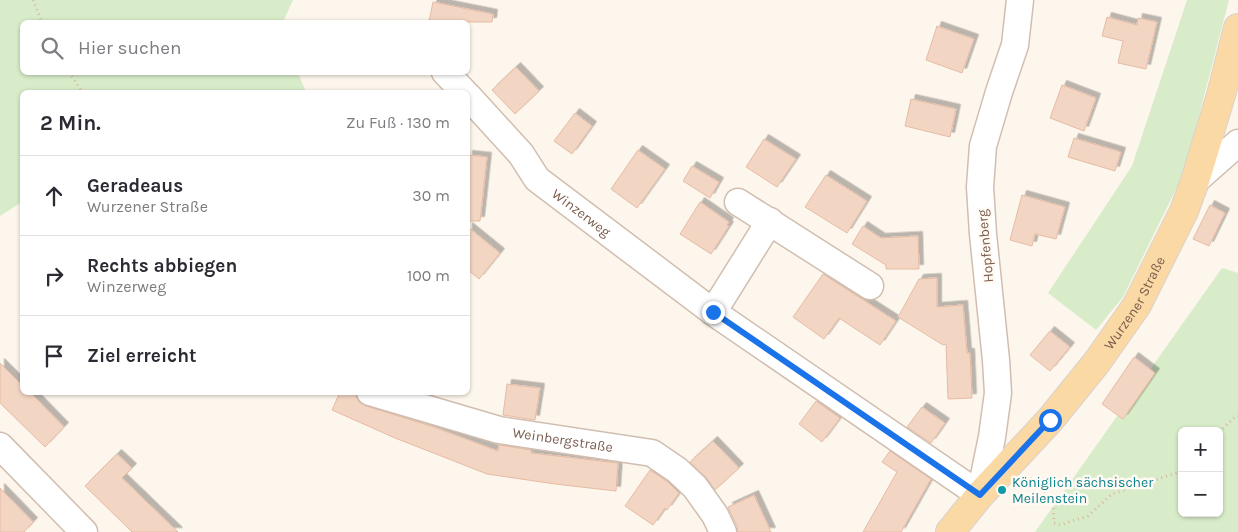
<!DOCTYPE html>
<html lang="de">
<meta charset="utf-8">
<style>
:root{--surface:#fff;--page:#f7f7f7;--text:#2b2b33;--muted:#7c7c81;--line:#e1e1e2}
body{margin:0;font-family:Karla,sans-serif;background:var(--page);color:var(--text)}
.controls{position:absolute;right:15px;bottom:15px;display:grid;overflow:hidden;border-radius:8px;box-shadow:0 1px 4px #0004}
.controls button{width:45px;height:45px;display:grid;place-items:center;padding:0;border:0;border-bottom:1px solid var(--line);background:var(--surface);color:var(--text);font:25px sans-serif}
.stop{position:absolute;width:15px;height:15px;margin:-11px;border:4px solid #1a73e8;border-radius:50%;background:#fff}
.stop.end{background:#1a73e8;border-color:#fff;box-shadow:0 1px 5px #0008}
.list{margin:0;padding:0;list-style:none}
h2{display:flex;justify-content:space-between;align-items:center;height:65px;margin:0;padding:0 20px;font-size:21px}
h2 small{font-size:16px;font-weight:400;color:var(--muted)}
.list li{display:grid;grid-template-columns:32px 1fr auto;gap:15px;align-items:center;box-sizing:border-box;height:80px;padding:0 20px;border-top:1px solid var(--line)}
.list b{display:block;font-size:19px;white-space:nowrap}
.list p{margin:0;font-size:16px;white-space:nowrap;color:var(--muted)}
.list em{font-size:16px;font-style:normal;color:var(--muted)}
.icon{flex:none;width:28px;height:28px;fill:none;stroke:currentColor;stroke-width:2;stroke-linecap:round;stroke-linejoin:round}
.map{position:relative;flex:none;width:1238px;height:532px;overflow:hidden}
.search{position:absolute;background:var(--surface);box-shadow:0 1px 4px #0004;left:20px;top:20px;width:450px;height:55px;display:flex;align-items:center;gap:12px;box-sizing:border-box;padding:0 18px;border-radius:8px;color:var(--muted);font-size:19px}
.panel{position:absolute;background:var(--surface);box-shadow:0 1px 4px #0004;left:20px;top:90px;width:450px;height:305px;border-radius:8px}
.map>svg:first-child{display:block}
</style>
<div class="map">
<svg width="1238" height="532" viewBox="0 0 1238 532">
<defs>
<filter id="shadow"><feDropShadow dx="4.5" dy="-4.5" stdDeviation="0" flood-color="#0004"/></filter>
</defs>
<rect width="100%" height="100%" fill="#fdf6ec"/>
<path fill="#d8ecc9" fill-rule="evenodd" d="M0,0h293l-10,22h-261v50l276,1 8,19h-284v110l-22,14z
M1187,0h42l-45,173 -61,124 -27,33 -48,-37 84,-127z
M1222,268l16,5v259h-203zM1182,431h37v82h-37z"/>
<path fill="#f3d5c3" stroke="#e6bba3" filter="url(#shadow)" d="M433,2l60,12 -1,8h-63z
M1107,17l30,8 1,-7 19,4 -11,47 -28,-6 5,-22 -21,-5z
M937,26l37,13 -12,34 -36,-13z
M516,67l23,24 -24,23 -23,-24z
M1062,85l34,13 -12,33 -34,-13z
M911,99l45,10 -6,28 -45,-11z
M575,113l17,13 -20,28 -18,-13z
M1074,138l47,14 -6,19 -47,-14z
M764,139l32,20 -19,28 -31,-20z
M638,150l27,19 -28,39 -26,-19z
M468,155l19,2 -7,64h-12z
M692,166l27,16 -9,16 -27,-17z
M826,175l41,26 -20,32 -42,-26z
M1022,195l43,12 -9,32 -21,-5 -3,12 -22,-6z
M700,202l29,20 -2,3 2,1 -18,28 -31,-20z
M1210,205l15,8 -16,33 -16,-7z
M863,226l18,12 37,-2 1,33h-33v-4l-34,-21z
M468,227l32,26 -21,26 -11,-9z
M823,274l73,47 -16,24 -41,-27 -15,21 -31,-22z
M937,278v29l26,-2 4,48h3l2,45 -24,1 -2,-55 -3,1 -45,-28 21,-38z
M1050,331l20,16 -20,24 -20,-16z
M1134,357l21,16 -32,46 -21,-15z
M0,363l22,22v7h8l34,35 -19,20 -45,-44z
M507,384l33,4 -5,32 -32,-5z
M340,392h15l1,4 3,6 7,4 68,21 64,24 1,-6 32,5v3l87,10 -2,28 -61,-7 -68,-10 -92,-36 -63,-28z
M816,401l24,17 -18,24 -23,-18z
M922,407l23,16 -14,20 -24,-16z
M713,441l26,27 -24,22 -10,-14 -15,-14z
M890,451l41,28 -30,53h-38l34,-60 -15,-10z
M117,454l15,14 -10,10 56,54h-46l-47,-46z
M650,470l18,12 11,11 -12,17 -2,-2 -12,17 -28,-19z
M0,488l33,34 -9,10h-24z
M754,495l17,37h-33l-1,-6 -9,-19z"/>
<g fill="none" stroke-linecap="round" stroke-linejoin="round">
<g stroke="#d1beb0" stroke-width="29">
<g id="minor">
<path d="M445,72l19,20"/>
<path id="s1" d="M468,96l53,58 16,25 176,133 267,183 12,-58 6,-44 -2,-33 -13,-126 -3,-47 3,-41 16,-54 16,-47 5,-45"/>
<path d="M1195,181l43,-38"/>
<path d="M738,202l132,84"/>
<path d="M713,312l57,-91"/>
<path id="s2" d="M370,392l129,38 153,23 25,17 18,17 20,28 8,17"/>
<path d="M0,446l84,86"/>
</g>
</g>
<g stroke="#dad1cd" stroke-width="30">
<g id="primary">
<path id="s3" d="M950,532l30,-37 70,-75 47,-58 40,-57 47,-94 11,-30 26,-86 17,-67"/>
</g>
</g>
<path stroke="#d9b8a5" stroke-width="3" stroke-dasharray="1 4" stroke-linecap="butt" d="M33,0l9,22
M69,72l13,20
M1219,432l17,-16h2
M1030,478l23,22 1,23 6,2 28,-9 24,-22 64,-21 6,-6"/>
<use href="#minor" stroke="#fff" stroke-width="26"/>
<use href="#primary" stroke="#fbd9a5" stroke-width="28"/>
</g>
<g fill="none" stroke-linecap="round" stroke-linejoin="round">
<path stroke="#1a73e8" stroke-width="6" d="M713,312l267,183 70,-75"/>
</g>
<circle fill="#0f9aa8" stroke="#fffaf3" stroke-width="2" cx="1002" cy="490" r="5"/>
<g text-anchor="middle" stroke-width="5" stroke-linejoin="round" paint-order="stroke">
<g font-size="14" fill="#7a5c4d" stroke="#fffaf3">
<text dy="5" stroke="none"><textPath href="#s1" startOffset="164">Winzerweg</textPath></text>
<text transform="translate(985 246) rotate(-95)" y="5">Hopfenberg</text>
<text dy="5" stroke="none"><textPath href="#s3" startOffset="295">Wurzener Straße</textPath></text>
<text dy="5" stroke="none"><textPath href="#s2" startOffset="199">Weinbergstraße</textPath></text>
</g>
<g font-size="14" fill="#0d838f" stroke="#fffaf3" text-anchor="start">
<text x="1012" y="487">Königlich sächsischer<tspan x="1012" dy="16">Meilenstein</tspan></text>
</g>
</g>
</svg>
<div class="controls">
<button>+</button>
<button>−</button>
</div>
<div class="stop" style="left:1050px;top:420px"></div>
<div class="stop end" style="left:713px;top:312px"></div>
<div class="search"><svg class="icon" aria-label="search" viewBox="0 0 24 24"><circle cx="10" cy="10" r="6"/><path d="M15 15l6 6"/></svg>Hier suchen</div>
<section class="panel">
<h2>2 Min.<small>Zu Fuß · 130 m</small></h2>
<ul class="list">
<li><svg class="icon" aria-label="ahead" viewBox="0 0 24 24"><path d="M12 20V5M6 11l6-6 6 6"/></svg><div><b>Geradeaus</b><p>Wurzener Straße</p></div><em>30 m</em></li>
<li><svg class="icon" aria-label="right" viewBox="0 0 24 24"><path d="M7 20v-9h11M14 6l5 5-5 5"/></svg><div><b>Rechts abbiegen</b><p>Winzerweg</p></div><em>100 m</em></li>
<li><svg class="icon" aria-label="arrive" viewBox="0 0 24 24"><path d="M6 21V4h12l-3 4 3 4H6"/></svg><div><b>Ziel erreicht</b></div></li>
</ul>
</section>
</div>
